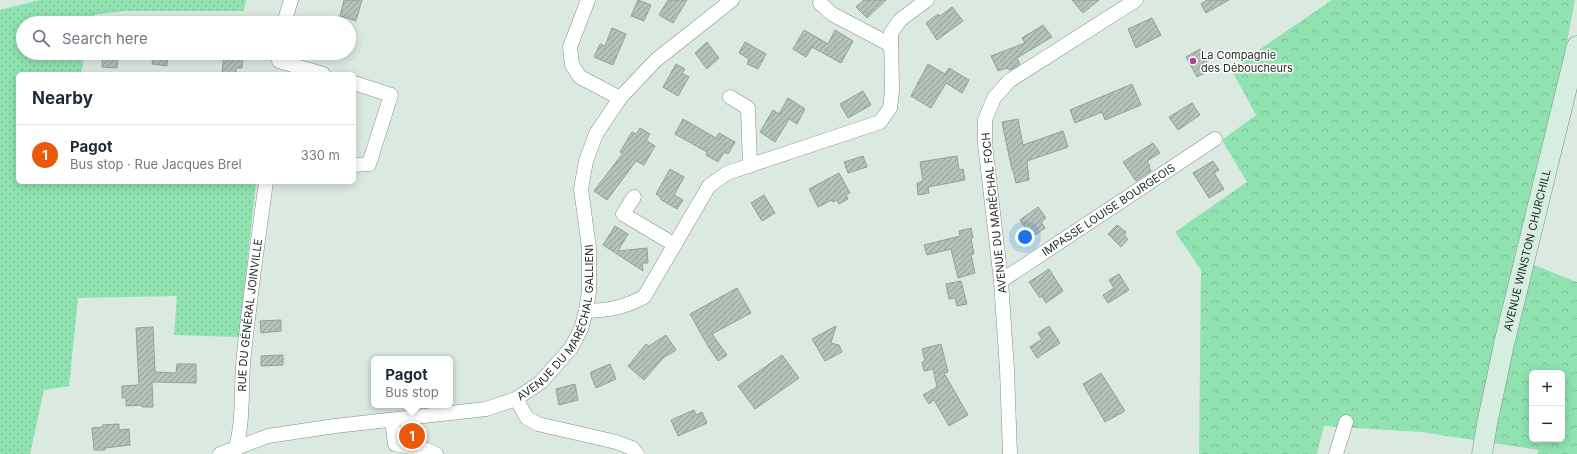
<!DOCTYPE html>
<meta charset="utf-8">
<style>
:root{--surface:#fff;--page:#f6f6f7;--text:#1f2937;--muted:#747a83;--line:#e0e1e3;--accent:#ea580c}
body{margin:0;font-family:Inter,sans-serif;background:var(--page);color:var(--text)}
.controls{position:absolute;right:12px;bottom:12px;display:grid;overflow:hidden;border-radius:6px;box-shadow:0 2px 10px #0003}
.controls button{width:36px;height:36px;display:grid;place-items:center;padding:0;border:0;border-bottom:1px solid var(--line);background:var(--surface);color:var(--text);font:20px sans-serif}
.you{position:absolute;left:1025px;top:237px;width:14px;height:14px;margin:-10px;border:3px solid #fff;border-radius:50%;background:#1a73e8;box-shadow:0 0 0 6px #1a73e833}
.badge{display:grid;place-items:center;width:26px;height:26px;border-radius:50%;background:var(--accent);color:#fff;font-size:13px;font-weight:700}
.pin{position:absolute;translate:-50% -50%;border:2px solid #fff;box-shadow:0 1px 4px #0006}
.popup{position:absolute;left:371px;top:356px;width:82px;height:52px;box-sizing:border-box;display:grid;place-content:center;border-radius:6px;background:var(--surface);filter:drop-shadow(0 1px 3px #0005);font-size:13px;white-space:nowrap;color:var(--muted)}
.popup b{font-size:15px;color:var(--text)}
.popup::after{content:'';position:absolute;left:50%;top:100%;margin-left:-8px;border:8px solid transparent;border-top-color:var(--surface)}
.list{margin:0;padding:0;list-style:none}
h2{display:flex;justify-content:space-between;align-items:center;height:52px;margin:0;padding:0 16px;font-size:17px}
h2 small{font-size:13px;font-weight:400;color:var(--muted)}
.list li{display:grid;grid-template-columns:26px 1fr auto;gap:12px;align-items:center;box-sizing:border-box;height:60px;padding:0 16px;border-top:1px solid var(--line)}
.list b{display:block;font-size:15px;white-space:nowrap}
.list p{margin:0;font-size:13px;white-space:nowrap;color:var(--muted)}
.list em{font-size:13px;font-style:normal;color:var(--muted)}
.icon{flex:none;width:22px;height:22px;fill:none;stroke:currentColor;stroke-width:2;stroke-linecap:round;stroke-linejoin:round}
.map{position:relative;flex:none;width:1577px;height:454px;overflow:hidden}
.search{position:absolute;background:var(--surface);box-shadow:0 2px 10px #0003;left:16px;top:16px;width:340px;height:44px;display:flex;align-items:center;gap:10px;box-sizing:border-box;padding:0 14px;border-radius:22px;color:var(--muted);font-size:15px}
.panel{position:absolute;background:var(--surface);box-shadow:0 2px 10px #0003;left:16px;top:72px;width:340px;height:112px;border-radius:6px}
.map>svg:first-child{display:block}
</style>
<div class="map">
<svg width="1577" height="454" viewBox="0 0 1577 454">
<defs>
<pattern id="grass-dots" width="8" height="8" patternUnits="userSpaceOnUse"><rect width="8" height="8" fill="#90e2b1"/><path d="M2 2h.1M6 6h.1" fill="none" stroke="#7cc298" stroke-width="1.8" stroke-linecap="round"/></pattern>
<pattern id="forest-crowns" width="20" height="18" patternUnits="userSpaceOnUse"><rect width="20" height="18" fill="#90e2b1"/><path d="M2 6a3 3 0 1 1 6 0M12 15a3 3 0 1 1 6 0" fill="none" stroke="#7cc298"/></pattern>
<pattern id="building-hatch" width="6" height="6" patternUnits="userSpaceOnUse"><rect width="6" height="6" fill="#b4c3b9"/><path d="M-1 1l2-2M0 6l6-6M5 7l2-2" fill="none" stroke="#929f96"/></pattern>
</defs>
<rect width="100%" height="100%" fill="#daeae0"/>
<path fill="url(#grass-dots)" d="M40,0h206l-2,11h-120l-31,4 -1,8h-69v30h62l-4,21h-63v108h238l-17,155 -65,-2 3,-39 -99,2 -9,88 -25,4 -14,64h-30v-444z"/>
<path fill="url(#forest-crowns)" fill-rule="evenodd" d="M1332,0h243l-22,115 -39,142 63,25v172h-40l2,-4 -118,-18 -97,-6 -7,28h-118l2,-184 -26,-38 72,-50 -25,-42 34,-25 -25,-46zM1532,373h30v66h-30z"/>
<path fill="url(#building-hatch)" stroke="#93a298" d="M344,0h18l-6,21 -16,-5z
M638,0l13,5 -7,16 -13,-5z
M668,0h19l-14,23 -14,-8z
M864,0h22l-19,18 -11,-11z
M1072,0h27l-16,13z
M1207,0h22l-23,13 -5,-9z
M952,7l11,14 -26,19 -11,-17 12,-9 2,2z
M1152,18l9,17 -25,13 -8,-19z
M1043,25l9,12 -35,21 3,6 -8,5 -3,1 -2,-2 -9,3 -7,-15 34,-13 -3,-5z
M612,28l14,6 -13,31 -19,-8 6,-13 5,2z
M804,30l24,14 7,-14 18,11 -12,22 -29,-16 -6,10 -13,-8z
M707,42l12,16 -12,11 -12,-16z
M745,42l21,12 -8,15 -11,-5 2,-5 -10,-6z
M1200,49l11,21 -14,7 -11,-20z
M103,53h15l-1,15 -15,-1z
M154,53h14l-1,13 -15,-2z
M224,53h19l-1,15h-6v6h-14z
M676,64l9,5 -3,4 7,4 -11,19 -15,-9z
M928,64l17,10 4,-6 20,12 -7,13 -16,-10 -15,25 -20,-12z
M1132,84l9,21 -36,15 -3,-8 -27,11 -5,-13z
M863,91l8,14 -23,13 -8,-14z
M788,98l17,11 -8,15 -8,-5 -14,23 -15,-10 13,-22 6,4z
M1192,103l8,12 -22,15 -9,-13z
M683,119l33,19 3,-5 16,9 -7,12 -4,-2 -6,10 -12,-7 1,-3 -32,-18z
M1018,119l5,26 40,-14 5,16 -41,14 2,19 -13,3 -3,-13h-1l-10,-48z
M640,128l10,6 -4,6 9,6 -11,19 -8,-4 -29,39 -13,-9 29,-38 -3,-1 12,-20 4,2z
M1153,143l7,10 -13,8 3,5 -1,1 2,4 -15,10 -13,-19z
M863,156l4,11 -19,6 -4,-11z
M957,156l2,14 4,-1 2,11 -37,7 1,6 -11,2 -1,-12 6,-2 -3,-19z
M1213,161l6,9 -5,3 10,16 -15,9 -16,-25z
M670,169l14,8 -10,18 9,5 -6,9 -17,-10 1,-1 -5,-4z
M839,173l11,20 -4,2 2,4 -9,5 -2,-4 -4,2 -1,-2 -14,7 -9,-18z
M764,195l11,18 -13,8 -11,-18z
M1038,207l8,11 -5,4 4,6 -13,9 -12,-17z
M1117,225l9,7 -2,3 4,4 -7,8 -13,-13z
M615,226l13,8 -10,17 29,-3 1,15h-6l1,8 -40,-26z
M971,228l2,10 -2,1 3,15 -3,1 4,18 -17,5 -7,-29 -24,6 -3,-10 36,-9 -1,-5z
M1049,269l14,22 -17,12 -4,-7 -2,2 -11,-16z
M1119,274l10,16 -21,13 -5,-8 11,-7 -5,-8z
M961,281l6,23 -10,2 -2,-8 -6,1 -3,-15z
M737,288l14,25 -39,21 15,21 -9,6 -9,-13 -19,-34z
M281,320v11l-20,2 -1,-12z
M836,326l-5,17 8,2 3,7 -17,9 -13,-22z
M1049,326l11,17 -23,15 -7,-11 12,-8 -4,-6z
M153,327l2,45 21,1 1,-9h19v19l-44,-1 1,25h-11v-2l-16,1v-8h-4v-12l17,-1 -3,-57z
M666,335l10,15 -13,8 -19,22 -16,-14 18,-22 3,2z
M941,344l7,28 -4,1 24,42 -19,11 -15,-26 -5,4 -6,-9 14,-8 -4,-18 -9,2 -2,-9 3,-1 -3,-12z
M283,355v10l-22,1v-10z
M782,355l17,23 -44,31 -17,-23z
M610,364l6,15 -20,9 -5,-12v-4z
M1101,373l24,38 -20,11 -22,-38z
M575,384l3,16 -19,5 -3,-16z
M694,410l2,5 6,-3 5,11 -29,13 -7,-16z
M119,424v6l10,-1 1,16 -25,3v2h-11l-2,-22 11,-1 -1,-2z"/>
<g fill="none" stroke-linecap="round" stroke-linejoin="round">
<g stroke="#839188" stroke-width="15">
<g id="minor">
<path d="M588,0l-18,47 2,18 8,12 40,21"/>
<path d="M820,3l12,11 59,31"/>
<path d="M284,23l7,-23"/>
<path d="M279,61l44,13"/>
<path d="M354,83l37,12 -22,69 -15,1"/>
<path d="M730,97l18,11 2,58"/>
<path d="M634,197l-11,17 52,31"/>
<path id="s1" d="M1001,281l214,-142"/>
<path d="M586,311c25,-1 36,-3 58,-14l65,-111 18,-13 153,-51 10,-14 2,-17 -1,-58 9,-13 27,-20"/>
<path d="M516,399l11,19 11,6 78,18 16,6 5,6"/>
<path d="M392,420l3,24 32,6 9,4"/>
<path id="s2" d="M220,454l48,-18 67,-10 151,-17 30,-10 25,-17 30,-34 10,-19 5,-18 3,-20v-43l-8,-59 5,-28 10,-27 24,-36 36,-38 76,-60"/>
<path id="s3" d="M234,454c11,-32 6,-67 10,-100 6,-57 14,-115 22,-172"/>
<path d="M1010,454l-3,-84 -6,-89 -16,-137v-24l9,-22 15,-17 127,-81"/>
<path d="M1336,454l10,-32"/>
</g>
</g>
<g stroke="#839188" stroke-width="21">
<g id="secondary">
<path id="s4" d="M1482,454l5,-30 17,-80 73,-298"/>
</g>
</g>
<use href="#minor" stroke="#fff" stroke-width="14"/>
<use href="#secondary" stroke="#d6eee0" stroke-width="20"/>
</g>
<circle fill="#b2409b" stroke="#fff" stroke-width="1.5" cx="1193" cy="61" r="4"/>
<g text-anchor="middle" stroke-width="3" stroke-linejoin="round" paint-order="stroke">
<g font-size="11" fill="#262c28" stroke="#fff" text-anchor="start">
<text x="1201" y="59">La Compagnie<tspan x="1201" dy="13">des Déboucheurs</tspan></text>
</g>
<g font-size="11" fill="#262c28" stroke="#fff">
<text dy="4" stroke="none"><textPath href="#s1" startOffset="129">IMPASSE LOUISE BOURGEOIS</textPath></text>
<text transform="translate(994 213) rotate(-96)" y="4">AVENUE DU MARÉCHAL FOCH</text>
<text dy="4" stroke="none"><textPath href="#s4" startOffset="209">AVENUE WINSTON CHURCHILL</textPath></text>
<text dy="4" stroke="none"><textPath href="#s3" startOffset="140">RUE DU GÉNÉRAL JOINVILLE</textPath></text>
<text dy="4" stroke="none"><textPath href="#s2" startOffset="395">AVENUE DU MARÉCHAL GALLIENI</textPath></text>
</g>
</g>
</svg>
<div class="controls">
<button>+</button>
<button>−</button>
</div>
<div class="you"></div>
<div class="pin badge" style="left:412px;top:436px">1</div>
<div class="popup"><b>Pagot</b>Bus stop</div>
<div class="search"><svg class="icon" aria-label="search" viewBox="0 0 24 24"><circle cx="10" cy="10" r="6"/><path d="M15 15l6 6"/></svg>Search here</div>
<section class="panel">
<h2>Nearby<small></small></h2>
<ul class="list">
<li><span class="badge">1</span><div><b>Pagot</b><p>Bus stop · Rue Jacques Brel</p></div><em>330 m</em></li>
</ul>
</section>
</div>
